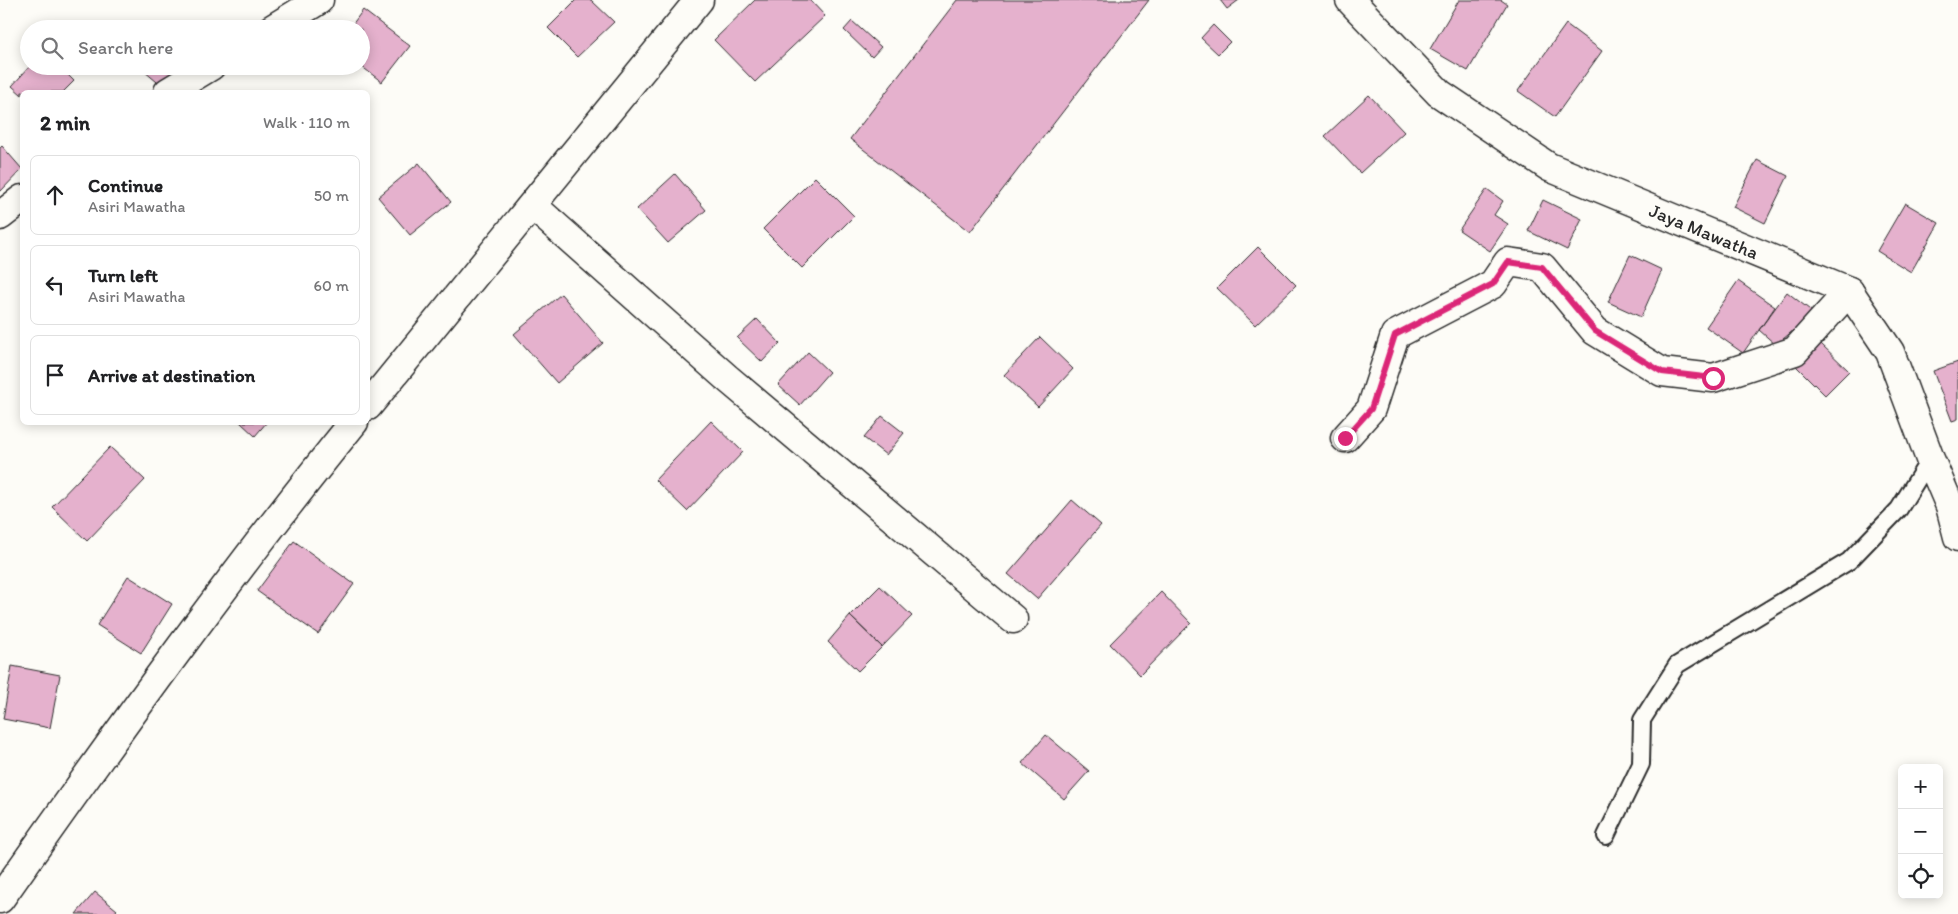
<!DOCTYPE html>
<meta charset="utf-8">
<style>
:root{--surface:#fff;--page:#f6f6f6;--text:#202124;--muted:#757577;--line:#e0e0e0}
body{margin:0;font-family:Itim,sans-serif;background:var(--page);color:var(--text)}
.controls{position:absolute;right:15px;bottom:15px;display:grid;overflow:hidden;border-radius:8px;box-shadow:0 2px 12px #0003}
.controls button{width:45px;height:45px;display:grid;place-items:center;padding:0;border:0;border-bottom:1px solid var(--line);background:var(--surface);color:var(--text);font:25px sans-serif}
.stop{position:absolute;width:15px;height:15px;margin:-11px;border:4px solid #db2777;border-radius:50%;background:#fff}
.stop.end{background:#db2777;border-color:#fff;box-shadow:0 1px 5px #0008}
.list{margin:0;padding:0;list-style:none}
h2{display:flex;justify-content:space-between;align-items:center;height:65px;margin:0;padding:0 20px;font-size:21px}
h2 small{font-size:16px;font-weight:400;color:var(--muted)}
.list li{display:grid;grid-template-columns:32px 1fr auto;gap:15px;align-items:center;box-sizing:border-box;height:80px;margin:0 10px 10px;padding:0 10px;border:1px solid var(--line);border-radius:8px}
.list b{display:block;font-size:19px;white-space:nowrap}
.list p{margin:0;font-size:16px;white-space:nowrap;color:var(--muted)}
.list em{font-size:16px;font-style:normal;color:var(--muted)}
.icon{flex:none;width:28px;height:28px;fill:none;stroke:currentColor;stroke-width:2;stroke-linecap:round;stroke-linejoin:round}
.map{position:relative;flex:none;width:1958px;height:914px;overflow:hidden}
.search{position:absolute;background:var(--surface);box-shadow:0 2px 12px #0003;left:20px;top:20px;width:350px;height:55px;display:flex;align-items:center;gap:12px;box-sizing:border-box;padding:0 18px;border-radius:28px;color:var(--muted);font-size:19px}
.panel{position:absolute;background:var(--surface);box-shadow:0 2px 12px #0003;left:20px;top:90px;width:350px;height:335px;border-radius:8px}
.map>svg:first-child{display:block}
</style>
<div class="map">
<svg width="1958" height="914" viewBox="0 0 1958 914">
<rect width="100%" height="100%" fill="#fdfcf7"/>
<filter id="ink" filterUnits="userSpaceOnUse"><feTurbulence type="fractalNoise" baseFrequency=".02" numOctaves="2"/><feDisplacementMap in="SourceGraphic" scale="10" xChannelSelector="R" yChannelSelector="G"/><feConvolveMatrix kernelMatrix="1 2 1 2 8 2 1 2 1" color-interpolation-filters="sRGB"/></filter>
<g filter="url(#ink)">
<path fill="#e5b1cd" stroke="#2b2b2b" d="M576,0h15l23,22 -37,35 -29,-29z
M755,0h55l15,16 -70,66 -41,-42z
M957,0h192l-179,232 -120,-93z
M1220,0h19l-12,9z
M1459,0h42l6,4 -39,67 -38,-22z
M363,10l47,36 -28,36 -21,-16v-37h-12z
M852,21l29,26 -9,10 -28,-27z
M1566,24l36,27 -47,66 -37,-26z
M1213,25l17,17 -12,12 -17,-16z
M30,66h29l15,15 -11,11h-41v3l-10,-9z
M138,66h42l-17,21z
M1369,95l35,37 -44,41 -35,-37z
M2,146l20,23 -22,23v-44z
M1757,160l31,16 -23,47 -32,-16z
M419,163l32,39 -41,33 -32,-38z
M675,174l31,36 -38,33 -31,-34z
M815,177l39,39 -52,52 -39,-39z
M1487,189l16,12 -9,14 14,9 -18,27 -31,-21z
M1543,200l39,19 -15,31 -39,-19z
M1905,203l34,20 -28,49 -34,-21z
M1258,247l38,38 -41,40 -38,-37z
M1630,255l32,15 -21,47 -33,-15z
M1738,281l37,26 -32,46 -37,-26z
M1787,292l27,21 -38,32 -17,-15z
M561,294l42,49 -46,40 -43,-49z
M757,319l23,24 -18,19 -25,-24z
M1040,337l33,32 -35,38 -34,-32z
M1820,343l29,28 -24,24 -29,-29z
M808,352l21,20 -29,33 -22,-20z
M1958,362v57l-6,2 -19,-50z
M882,416l22,17 -18,22 -22,-17z
M711,421l32,31 -56,59 -32,-31z
M240,422h27l-12,14z
M110,447l35,33 -58,61 -35,-34z
M1072,500l29,25 -64,74 -29,-25z
M294,541l60,43 -36,50 -61,-43z
M128,576l44,28 -31,49 -44,-28z
M880,586l32,30 -30,31 -32,-31z
M1161,592l30,31 -51,52 -30,-31z
M850,616l32,31 -24,24 -30,-29z
M12,666l48,9 -10,53 -47,-9z
M1046,735l43,36 -25,28 -42,-36z
M95,892l22,18 -4,4h-37z"/>
<g fill="none" stroke-linecap="round" stroke-linejoin="round">
<g stroke="#2b2b2b" stroke-width="20">
<path id="service" d="M1606,836l35,-72 1,-44 35,-55 172,-104 50,-52 31,-50"/>
</g>
<g stroke="#2b2b2b" stroke-width="31">
<path id="minor" d="M272,29l47,-29
M168,92l43,-26
M532,205l195,173 286,241
M0,216l22,-17
M368,406l331,-406
M1345,438l26,-29 24,-74 98,-51 15,-22 34,5 53,64 67,41 51,6 82,-27 54,-60
M0,899c114,-162 229,-323 354,-477"/>
</g>
<g stroke="#2b2b2b" stroke-width="31">
<g id="tertiary">
<path id="s1" d="M1350,0l89,93 110,74 300,124 41,61 40,107 20,47 8,31"/>
</g>
</g>
<use href="#service" stroke="#fdfcf7" stroke-width="16"/>
<use href="#minor" stroke="#fdfcf7" stroke-width="28"/>
<use href="#tertiary" stroke="#fdfcf7" stroke-width="28"/>
</g>
</g>
<g fill="none" stroke-linecap="round" stroke-linejoin="round" filter="url(#ink)">
<path stroke="#db2777" stroke-width="6" d="M1345,438l26,-29 24,-74 98,-51 15,-22 34,5 53,64 67,41 51,6"/>
</g>
<g text-anchor="middle" stroke-width="4" stroke-linejoin="round" paint-order="stroke">
<g font-size="19" fill="#2b2b2b" stroke="#fdfcf7">
<text dy="7" stroke="none"><textPath href="#s1" startOffset="429">Jaya Mawatha</textPath></text>
</g>
</g>
</svg>
<div class="controls">
<button>+</button>
<button>−</button>
<button><svg class="icon" aria-label="locate" viewBox="0 0 24 24"><circle cx="12" cy="12" r="6"/><path d="M12 2v4M12 18v4M2 12h4M18 12h4"/></svg></button>
</div>
<div class="stop" style="left:1713px;top:378px"></div>
<div class="stop end" style="left:1345px;top:438px"></div>
<div class="search"><svg class="icon" aria-label="search" viewBox="0 0 24 24"><circle cx="10" cy="10" r="6"/><path d="M15 15l6 6"/></svg>Search here</div>
<section class="panel">
<h2>2 min<small>Walk · 110 m</small></h2>
<ul class="list">
<li><svg class="icon" aria-label="ahead" viewBox="0 0 24 24"><path d="M12 20V5M6 11l6-6 6 6"/></svg><div><b>Continue</b><p>Asiri Mawatha</p></div><em>50 m</em></li>
<li><svg class="icon" aria-label="left" viewBox="0 0 24 24"><path d="M17 20v-9H6M10 6l-5 5 5 5"/></svg><div><b>Turn left</b><p>Asiri Mawatha</p></div><em>60 m</em></li>
<li><svg class="icon" aria-label="arrive" viewBox="0 0 24 24"><path d="M6 21V4h12l-3 4 3 4H6"/></svg><div><b>Arrive at destination</b></div></li>
</ul>
</section>
</div>
